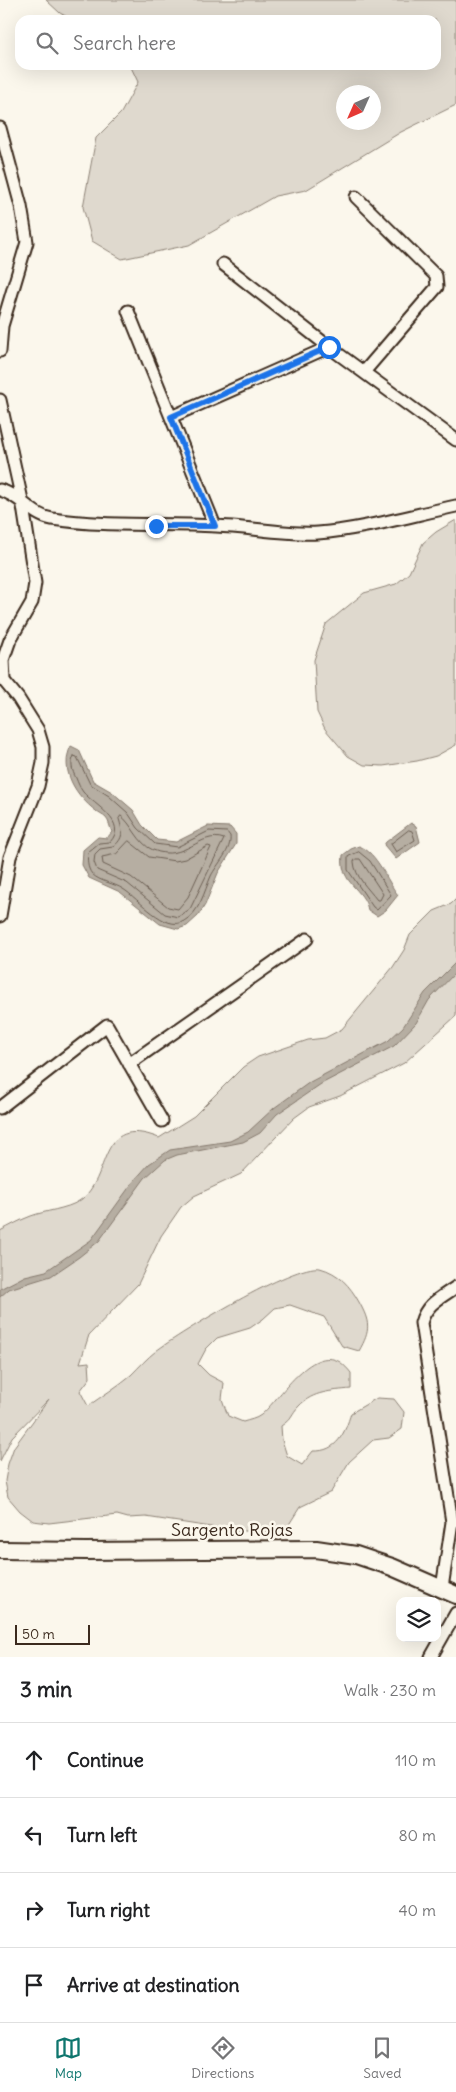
<!DOCTYPE html>
<meta charset="utf-8">
<style>
:root{--surface:#fff;--page:#f2f2f2;--text:#202124;--muted:#757577;--line:#e0e0e0;--accent:#0f766e}
body{margin:0;font-family:Delius,sans-serif;background:var(--page);color:var(--text)}
.controls{position:absolute;right:15px;bottom:15px;display:grid;overflow:hidden;border-radius:10px;box-shadow:0 5px 20px #0002}
.controls button{width:45px;height:45px;display:grid;place-items:center;padding:0;border:0;border-bottom:1px solid var(--line);background:var(--surface);color:var(--text);font:25px sans-serif}
.compass{position:absolute;left:336px;top:85px;width:45px;height:45px;border-radius:50%;background:var(--surface);box-shadow:0 5px 20px #0002;rotate:225deg}
.scale{position:absolute;left:15px;bottom:12px;width:75px;box-sizing:border-box;padding-left:5px;border:2px solid #3b2a1e;border-top:0;font-size:14px;line-height:18px;white-space:nowrap;color:#3b2a1e;-webkit-text-stroke:4px #fbf7ec;paint-order:stroke}
.stop{position:absolute;width:15px;height:15px;margin:-11px;border:4px solid #1a73e8;border-radius:50%;background:#fff}
.stop.end{background:#1a73e8;border-color:#fff;box-shadow:0 1px 5px #0008}
.list{margin:0;padding:0;list-style:none}
h2{display:flex;justify-content:space-between;align-items:center;height:65px;margin:0;padding:0 20px;font-size:21px}
h2 small{font-size:16px;font-weight:400;color:var(--muted)}
.list li{display:grid;grid-template-columns:32px 1fr auto;gap:15px;align-items:center;box-sizing:border-box;height:75px;padding:0 20px;border-top:1px solid var(--line)}
.list b{display:block;font-size:19px;white-space:nowrap}
.list em{font-size:16px;font-style:normal;color:var(--muted)}
.icon{flex:none;width:28px;height:28px;fill:none;stroke:currentColor;stroke-width:2;stroke-linecap:round;stroke-linejoin:round}
.map{position:relative;flex:none;width:456px;height:1657px;overflow:hidden}
.search{position:absolute;background:var(--surface);box-shadow:0 5px 20px #0002;left:15px;right:15px;top:15px;height:55px;display:flex;align-items:center;gap:12px;box-sizing:border-box;padding:0 18px;border-radius:15px;color:var(--muted);font-size:19px}
.sheet{height:365px;background:var(--surface)}
nav{display:flex;justify-content:space-around;align-items:center;box-sizing:border-box;height:70px;border-top:1px solid var(--line);background:var(--surface);font-size:14px;color:var(--muted)}
nav a{display:grid;justify-items:center;gap:2px}
nav .on{color:var(--accent)}
.map>svg:first-child{display:block}
</style>
<div class="map">
<svg width="456" height="1657" viewBox="0 0 456 1657">
<rect width="100%" height="100%" fill="#fbf7ec"/>
<filter id="ink" filterUnits="userSpaceOnUse"><feTurbulence type="fractalNoise" baseFrequency=".02" numOctaves="2"/><feDisplacementMap in="SourceGraphic" scale="10" xChannelSelector="R" yChannelSelector="G"/><feConvolveMatrix kernelMatrix="1 2 1 2 8 2 1 2 1" color-interpolation-filters="sRGB"/></filter>
<g filter="url(#ink)">
<path fill="#dfd9ce" stroke="#8d8276" fill-rule="evenodd" d="M46,0h410v105l-55,27 -95,58 -31,6 -86,49 -67,14 -30,-18 -9,-34 13,-69 25,-25 17,-31 -8,-17h306v-45h-363l-13,-7zM344,92h30v30h-30z
M456,520v225l-20,11 -19,5 -34,5 -19,-1 -16,-9 -23,-27 -8,-17 -3,-52 12,-36 38,-31 32,-9 13,-11 14,-30 13,-11z
M456,899v117l-52,47 -64,33 -31,11 -15,11 -53,56 -47,22 -13,11 -20,29 -23,48 -49,51 -9,28 9,-1 1,16 -10,13 8,15c14,-10 30,-20 43,-31 8,-8 16,-17 25,-24 24,-18 138,-88 164,-83 19,5 30,18 39,34 11,20 12,28 0,49l-17,-5 -18,-29 -34,-12 -15,3 -12,11 -13,9 -33,10 -11,11 -8,15 11,11 15,8 -2,16 6,17 15,6c6,-2 13,-3 18,-7 18,-15 50,-71 79,-53 4,3 8,7 11,11v16c-19,2 -38,2 -52,17 -8,8 -6,12 -18,20l1,14 5,16 15,9 11,-14c24,1 32,-18 38,-38l26,-15 17,1 10,13 -2,17 -13,9 -16,2 -24,22 -18,30 -31,15 -12,19 -16,5h-35l-91,-14 -18,1 -11,-3 -68,8 -16,-2 -13,-10 -12,-14 -3,-16 3,-17 6,-17 35,-48 -37,38 -12,24v-230c10,-5 20,-11 31,-15 13,-5 36,-7 48,-15 34,-22 16,-88 80,-63l35,-22 49,-49 15,-10 50,-17 17,-2 17,-9 51,-62 11,-17 6,-15 24,-24 17,-7z"/>
<path fill="#b6aea2" stroke="#85796d" d="M71,746l8,4 14,31 19,11 21,18 9,15 15,15 19,2 32,-16 22,1 6,7v10l-18,29 -13,32 -7,11 -11,10 -9,3 -18,-5 -40,-32 -31,-14 -7,-13 1,-15 15,-13 9,1 5,-6c-2,-4 -3,-11 -6,-14 -3,-3 -7,-4 -10,-7 -20,-15 -37,-41 -25,-65z
M411,823l5,3 4,16 -24,17 -12,-14 2,-3z
M359,846c19,7 27,34 39,49l-12,15 -9,6 -9,-6c-4,-22 -29,-26 -25,-55l8,-6z
M456,962v10l-27,28 -13,23 -22,23 -73,38 -44,30 -17,19 -17,9 -66,13 -12,5 -20,18 -46,63 -20,16 -28,19 -42,13 -9,8v-8l25,-13 21,-5 45,-31 42,-58 16,-18 21,-14 60,-9 18,-9 26,-24 36,-26 78,-41 15,-14 22,-34z"/>
<g fill="none" stroke-linecap="round" stroke-linejoin="round">
<path stroke="#6c5f53" stroke-width="1" d="M74,756l3,1 13,27 19,12 19,17 10,15 17,16 22,3 32,-16 18,1 3,4c2,14 -13,28 -19,40 -7,16 -11,36 -27,45 -18,12 -46,-23 -61,-32 -9,-6 -23,-7 -31,-15 -5,-6 -5,-15 -4,-22l11,-9 11,-1c19,-20 -16,-37 -27,-50 -3,-4 -5,-9 -7,-14 -4,-7 -6,-15 -2,-22z
M121,816c10,6 17,28 32,34 32,13 47,-20 71,-11l-34,70 -12,8 -13,-3 -38,-31 -30,-13 -3,-8 1,-8 5,-5 13,-2c11,-9 10,-15 6,-28z
M409,830l3,1 3,9 -19,12 -5,-8z
M129,841l20,16 26,4 10,-2 23,-13 3,1 -23,50 -10,12 -10,-2 -37,-30 -28,-13 -1,-7 14,-3z
M359,852l11,9 21,34 -14,15 -4,-3 -25,-37v-13z
M356,859h4l23,35 -3,6h-3c-9,-12 -22,-23 -23,-38z"/>
<g stroke="#3b2a1e" stroke-width="15">
<path id="street" d="M0,128l21,78 6,36 -25,84 -2,25
M356,197l80,79 1,11 -73,85
M223,264l106,83 127,93
M128,311l87,215
M0,400l22,100 13,83 -3,19 -22,38 -7,20 1,20
M171,417l158,-70
M0,490c20,5 32,26 52,29 55,8 109,4 164,7 32,1 71,9 102,7 43,-3 95,-18 138,-27
M0,676l18,22 20,32 5,17v16l-5,23 -28,71 -10,59
M129,1064l178,-125
M0,1108l107,-83 55,96
M442,1588l10,-66 -31,-199c5,-19 19,-25 35,-36
M431,1657l25,-44"/>
</g>
<g stroke="#3b2a1e" stroke-width="20">
<path id="secondary" d="M0,1550l86,1 230,-2 40,6 36,12 64,28"/>
</g>
<use href="#street" stroke="#fbf7ec" stroke-width="11"/>
<use href="#secondary" stroke="#fbf7ec" stroke-width="16"/>
</g>
</g>
<g fill="none" stroke-linecap="round" stroke-linejoin="round" filter="url(#ink)">
<path stroke="#1a73e8" stroke-width="6" d="M156,526h59l-44,-109 158,-70"/>
</g>
<g text-anchor="middle" stroke-width="5" stroke-linejoin="round" paint-order="stroke">
<g font-size="18" fill="#3b2a1e" stroke="#fbf7ec">
<text x="232" y="1536">Sargento Rojas</text>
</g>
</g>
</svg>
<div class="controls">
<button><svg class="icon" aria-label="layers" viewBox="0 0 24 24"><path d="M12 4l9 5-9 5-9-5zM3 14l9 5 9-5"/></svg></button>
</div>
<svg class="compass" viewBox="-18 -18 36 36"><path d="M0-13l5 13h-10z" fill="#e53935"/><path d="M0 13l5-13h-10z" fill="#757577"/></svg>
<div class="scale">50 m</div>
<div class="stop" style="left:329px;top:347px"></div>
<div class="stop end" style="left:156px;top:526px"></div>
<div class="search"><svg class="icon" aria-label="search" viewBox="0 0 24 24"><circle cx="10" cy="10" r="6"/><path d="M15 15l6 6"/></svg>Search here</div>
</div>
<section class="sheet">
<h2>3 min<small>Walk · 230 m</small></h2>
<ul class="list">
<li><svg class="icon" aria-label="ahead" viewBox="0 0 24 24"><path d="M12 20V5M6 11l6-6 6 6"/></svg><div><b>Continue</b></div><em>110 m</em></li>
<li><svg class="icon" aria-label="left" viewBox="0 0 24 24"><path d="M17 20v-9H6M10 6l-5 5 5 5"/></svg><div><b>Turn left</b></div><em>80 m</em></li>
<li><svg class="icon" aria-label="right" viewBox="0 0 24 24"><path d="M7 20v-9h11M14 6l5 5-5 5"/></svg><div><b>Turn right</b></div><em>40 m</em></li>
<li><svg class="icon" aria-label="arrive" viewBox="0 0 24 24"><path d="M6 21V4h12l-3 4 3 4H6"/></svg><div><b>Arrive at destination</b></div></li>
</ul>
</section>
<nav>
<a class="on"><svg class="icon" aria-label="map" viewBox="0 0 24 24"><path d="M3 6l6-2 6 2 6-2v14l-6 2-6-2-6 2zM9 4v14M15 6v14"/></svg>Map</a>
<a><svg class="icon" aria-label="directions" viewBox="0 0 24 24"><path d="M12 3l9 9-9 9-9-9zM9 14v-3h6M13 9l2 2-2 2"/></svg>Directions</a>
<a><svg class="icon" aria-label="saved" viewBox="0 0 24 24"><path d="M7 4h10v16l-5-4-5 4z"/></svg>Saved</a>
</nav>
